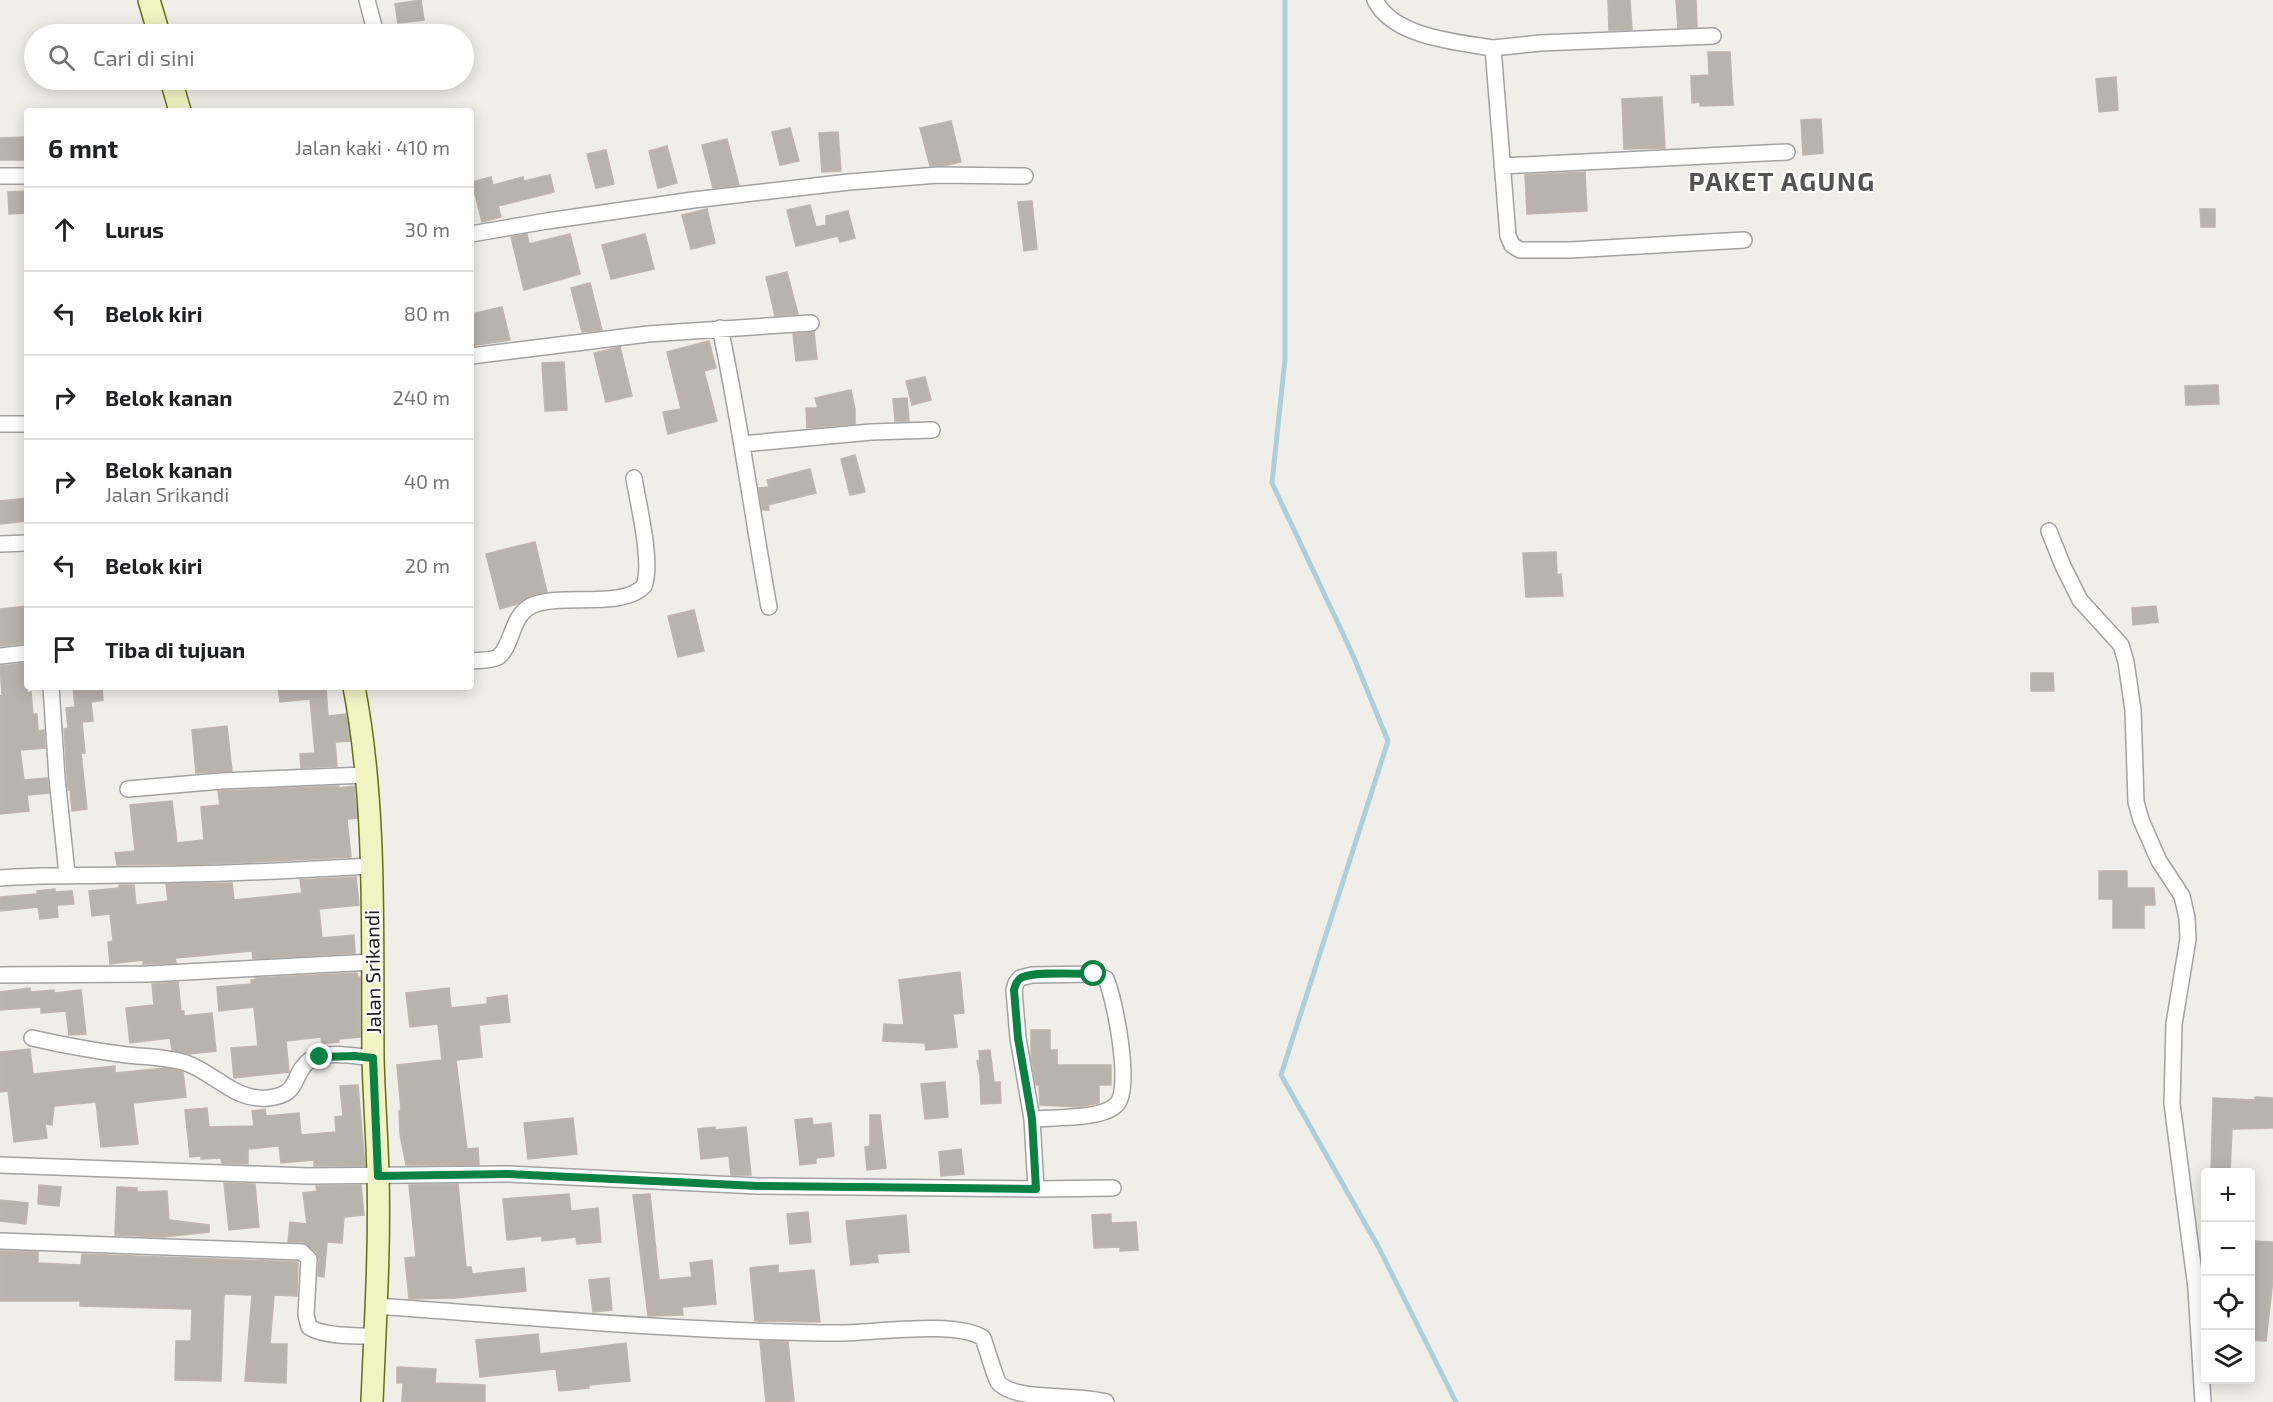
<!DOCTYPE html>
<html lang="id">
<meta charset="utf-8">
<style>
:root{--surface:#fff;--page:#f2f2f2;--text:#202124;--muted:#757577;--line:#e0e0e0}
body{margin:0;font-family:"Exo 2",sans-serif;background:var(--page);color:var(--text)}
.controls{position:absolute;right:18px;bottom:18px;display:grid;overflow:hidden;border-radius:6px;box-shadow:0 3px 15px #0003}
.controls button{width:54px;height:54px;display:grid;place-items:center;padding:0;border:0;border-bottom:2px solid var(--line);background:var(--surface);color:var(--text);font:30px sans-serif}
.stop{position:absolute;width:18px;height:18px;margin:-14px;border:4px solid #0b8043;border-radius:50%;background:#fff}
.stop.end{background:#0b8043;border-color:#fff;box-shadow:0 2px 6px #0008}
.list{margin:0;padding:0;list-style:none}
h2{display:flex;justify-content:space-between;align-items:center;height:78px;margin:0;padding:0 24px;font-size:26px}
h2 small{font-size:20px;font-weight:400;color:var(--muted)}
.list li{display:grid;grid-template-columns:39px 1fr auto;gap:18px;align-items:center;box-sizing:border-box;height:84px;padding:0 24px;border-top:2px solid var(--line)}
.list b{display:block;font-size:22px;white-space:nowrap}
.list p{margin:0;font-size:20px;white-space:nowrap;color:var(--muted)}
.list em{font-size:20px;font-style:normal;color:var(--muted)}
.icon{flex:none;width:33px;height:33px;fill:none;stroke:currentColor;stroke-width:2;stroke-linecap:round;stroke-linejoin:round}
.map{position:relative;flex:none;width:2273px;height:1402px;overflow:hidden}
.search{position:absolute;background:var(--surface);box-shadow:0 3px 15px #0003;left:24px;top:24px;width:450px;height:66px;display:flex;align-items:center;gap:15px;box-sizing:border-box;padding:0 21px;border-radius:33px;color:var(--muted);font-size:22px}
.panel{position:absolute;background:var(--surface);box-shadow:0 3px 15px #0003;left:24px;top:108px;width:450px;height:582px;border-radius:6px}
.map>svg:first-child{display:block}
</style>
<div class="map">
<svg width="2273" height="1402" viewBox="0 0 2273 1402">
<rect width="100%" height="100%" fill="#f0eee9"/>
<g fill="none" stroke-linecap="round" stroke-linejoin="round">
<path stroke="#aecfd9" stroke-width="5" d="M1285,0v359l-13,124 80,170 36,88 -107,334 98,173 77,154"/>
</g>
<path fill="#b9b3ae" stroke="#c0b5ac" stroke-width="1.5" d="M421,0l3,20 -26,3 -3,-19z
M1608,0h22l2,30h-23z
M1676,0h20l1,27 -19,1z
M1708,52h22l3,53 -33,1v-4l-8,1 -1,-27 18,-1z
M2116,77l2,33 -19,2 -3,-33z
M1662,97l3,51 -41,1 -2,-50z
M1821,119l2,34 -20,2 -2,-35z
M951,121l10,41 -14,3 -17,1 -10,-38z
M790,128l9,33 -19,4 -8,-33z
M838,132l3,39 -19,1 -3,-39z
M27,137v23h-27v-22z
M727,139l12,46 -26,3 -11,-43z
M667,146l10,37 -19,5 -9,-37z
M606,150l8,34 -18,4 -9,-34z
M1585,172l2,39 -60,3 -2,-39z
M550,175l4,17 -56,14 3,11 -19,5 -10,-40 19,-5 2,8 30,-8 1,4z
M27,191v22l-18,1 -1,-22z
M1032,201l5,48 -13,2 -6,-49z
M810,205l6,22 10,-2v-9l22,-5 7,27 -15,4 -2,-6 -42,10 -9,-36z
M707,209l8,34 -24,6 -9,-34z
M2200,209h15v18h-14z
M527,234l2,10 41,-10 10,40 -56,16 -13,-53z
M645,234l9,35 -43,10 -9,-34z
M787,272l11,42 -23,2 -9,-39z
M590,283l12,47 -20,2 -11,-44z
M502,307l8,33 -39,6v-32z
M814,332l3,27 -21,2 -3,-27z
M709,341l7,27 -12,3 13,50 -49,13 -5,-22 18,-3 -14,-57z
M620,347l12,49 -26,6 -12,-49z
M564,362l3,48 -22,1 -3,-48z
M925,377l6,23 -19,5 -6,-24z
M2218,385l1,19 -33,1 -1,-19z
M851,390l4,19v15l-48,4 -1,-20h12l-3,-10z
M907,398l2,23h-14l-2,-22z
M855,455l10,37 -15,3 -9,-36z
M810,469l6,24 -48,12 1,5h-7l-3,-22 10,-1 -2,-7z
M27,498v23l-27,3v-23z
M535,542l12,50 -17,4 -13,8 -17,5 -14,-55z
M1556,552l1,23 4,-1 2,22 -37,1 -3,-44z
M27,606v37l-27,3v-37z
M2156,606l2,16 -25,3 -1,-17z
M694,610l10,41 -26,6 -10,-41z
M27,663v30l4,-1 2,22h4l1,17 6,-1 1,18 -25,2 4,30 23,-2 2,15 -22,2 2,16 -29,3v-118l2,-1 -2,-29z
M2031,673h22l1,18h-23z
M73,687h29l1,13 -12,2 2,19 -11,1 3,31h-4l6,56 -15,2 -2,-21h-2l-4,-61 4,-1 -2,-20 9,-1z
M278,687h48l2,29 18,-2 3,20 1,7 -15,1 2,24 -36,2 -1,-14 15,-1 -5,-54 -30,3z
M227,726l5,45 -36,2 -4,-43z
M339,786v2l15,-2 3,32 -10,1 4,38 -138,7 -96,1 -2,-12 20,-2 -5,-46 42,-4 5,42 27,-3 -3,-33 19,-2 -2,-14z
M2099,871h28v17h27l1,17h-11v23h-31v-29h-14z
M356,877l3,28 -40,4 3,29 32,-3 1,18 -102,6 -1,-8 -77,7 1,5 -28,1h-5v-4l-33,4 -2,-22 5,-1 -3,-27 -18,2 -3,-25 30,-3v-3h15l2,20 32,-4 -2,-17 66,-1 2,17 68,-7 -2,-13z
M55,889v3l17,-1 2,13 -17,1 1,12 -18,2 -2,-12 -38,4v-14l37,-3v-3z
M960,972l4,41 -11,1 4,33 -31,3 -1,-7 -42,-2 1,-17 20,1 -5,-45z
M357,973l1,4h2v60l-21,2v3l-17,2 -1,-7 -35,4 3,31 -55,6 -3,-30 27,-2 -4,-39 -35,4 -2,-24 34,-3v-4h4v-2z
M178,982l3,29h3v5l28,-3 4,38 -27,3 -17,-4 -2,-12 -40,5 -4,-35 28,-3 -2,-21z
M30,988v4l24,-2v3l27,-3 5,44 -17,1 -3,-24 -25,2v-6l-41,3v-18z
M449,988l2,20 36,-4v-6l20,-3 3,27 -31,3 3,32 -26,3 11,89 11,-1 1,17h-73l-6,-31 -1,-23 2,-1 -4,-45 45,-5 -4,-36 -28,3 -4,-34z
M1031,1030h19v20h7v15h54v20h-12v18l-20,4 -39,-2 -1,-20h-3l-5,-28z
M30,1049l3,25 82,-8v7l50,-5 18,4 3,25 -53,6 5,41 -37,3 -5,-45 -42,4 -2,19 -7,-1 2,14 -33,4 -6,-51 -8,1v-40z
M990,1050l4,32h6l1,21 -20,1 -1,-29 -3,-14 3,-1 -1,-9z
M945,1082l3,35 -23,2 -4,-35z
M358,1085l7,81h-51v-6l-33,3 -2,-17 -31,3v15l-26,-1 -1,-5 -20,1v-3l-11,1 -5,-47 22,-2 2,19 45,-1 -2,-15 13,-2 1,7 33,-3 2,22 35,-3 -1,-15 8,-1 -3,-30z
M2255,1097l18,1v30l-41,1 -2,44h-19l2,-75 42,2z
M870,1115h10l6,53 -19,2 -2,-23 5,-1z
M573,1118l4,36 -49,5 -4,-36z
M812,1118l1,7 18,-2 3,33 -18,2v5l-16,2 -5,-45z
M715,1127v3l31,-3 5,48h-20l-2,-19 -28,3 -3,-30z
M961,1149l3,25 -23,2 -2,-24z
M224,1183l31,1 4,43 -30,3z
M458,1184l8,83h5l1,7 52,-6 2,23 -71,7 -46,1 -4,-41 11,-1 -7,-72z
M39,1185l22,2 -2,19 -21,-2z
M361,1185l3,30 -20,2 -2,26 -15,-1 -3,35 -6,-1 1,-17 -3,-7 -13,-10h-15l2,-20 17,2 -4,-31 14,-2 -1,-5z
M117,1187l20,1v4l30,-1 2,29 40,5v7l-46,5 -48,-2z
M569,1194l2,17 27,-3 3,34 -24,2 -1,-7 -34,4v-5l-35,4 -4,-41z
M650,1194l9,86 33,-3 -2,-14 22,-3 4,44 -34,3 1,8 -35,1 -15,-121z
M0,1200l28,3 -2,21 -26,-3z
M808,1212l3,30 -21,2 -3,-30z
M1111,1214v9l25,-1 2,28 -18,1v-4l-26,1 -2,-33z
M906,1215l3,37 -32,2 1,8 -27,3 -5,-44z
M2250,1241l23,1v37l-7,62 -16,-1z
M0,1251l38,1v11l43,2 1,-11 216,8 -1,34 -23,-1 -4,49h17l-1,39 -41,-2 7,-86 -28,-1 -3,87 -46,-1 1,-39h15l1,-32 -112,-3v-5h-80z
M778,1265v8l36,-3 6,52 -65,-1 -5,-53z
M609,1278l3,32 -19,2 -4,-32z
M538,1334l2,20 86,-11 4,38 -41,4v3l-30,3 -3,-22 -76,8 -4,-37z
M760,1341l28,1 6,59 -28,1z
M397,1367l39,2 -1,14 50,2v17h-83l1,-19h-6z"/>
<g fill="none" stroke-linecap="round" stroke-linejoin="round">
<g stroke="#a2a2a2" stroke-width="18">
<path id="street" d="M367,0l9,34
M1375,0c18,37 81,42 118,48l15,188 4,9 8,5h50l174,-10
M1493,48l47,-5 173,-7
M1502,166l285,-14
M0,176h27
M471,234l76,-13 146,-21 156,-18 89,-7 87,1
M720,328c20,92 32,186 49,279
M471,356l177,-22 163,-11
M0,424h27
M742,444l129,-12 61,-2
M2049,531l14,35 17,34 41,45 5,17 7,48 3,92 5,18 18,41 23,35 5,22 1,21 -14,85 -2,80 24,184 7,114
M0,544l27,-1
M0,656l27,-3
M471,661c8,-1 20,0 27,-4 15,-10 12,-42 35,-52 29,-12 90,4 111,-19 9,-24 -6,-82 -10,-108
M51,687l6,91 10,96
M128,789l93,-8 144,-6
M0,878c40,-3 79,-2 119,-3 84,0 168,-4 251,-9
M0,975l148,-1 225,-12
M32,1038c31,7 63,13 95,17 19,2 40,2 59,8 29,10 48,38 82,35 34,-3 23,-25 42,-38 16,-10 45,-4 63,-2
M1032,1119c21,-2 71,1 85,-15 15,-16 -2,-105 -11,-125l-12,-5 -62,1 -12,3 -4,5 -2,7 4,48 14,81 4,70
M0,1165l308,11 200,-2 250,12 278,3 77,-1
M0,1241l302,11 7,7 -3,56 3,12c15,10 50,9 67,9
M377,1306c154,11 308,26 462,27 35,0 117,-13 144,5 5,14 9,30 15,44 16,20 77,11 108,20"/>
</g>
<g stroke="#656e12" stroke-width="24">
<path id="secondary" d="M149,0l10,34
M171,80l9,31
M354,687c23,118 18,250 19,371 1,39 4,78 5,117 2,76 -3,152 -6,227"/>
</g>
<use href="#street" stroke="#fff" stroke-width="15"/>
<use href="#secondary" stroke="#f1f3c3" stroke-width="21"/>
</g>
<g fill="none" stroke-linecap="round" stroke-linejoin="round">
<path stroke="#0b8043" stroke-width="8" d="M320,1057l35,-1 18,2 5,118 130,-2 250,12 278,3 -4,-70 -14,-81 -4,-48c1,-4 3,-10 7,-12 11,-7 58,-4 73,-4"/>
</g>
<g text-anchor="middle" stroke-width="4.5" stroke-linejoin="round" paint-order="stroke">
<g font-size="20" fill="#212121" stroke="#fff">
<text transform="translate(373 972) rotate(-91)" y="7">Jalan Srikandi</text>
</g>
<g font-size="26" font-weight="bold" letter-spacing="1.5" fill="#545454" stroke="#fff">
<text x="1782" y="191">PAKET AGUNG</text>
</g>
</g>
</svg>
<div class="controls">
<button>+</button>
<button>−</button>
<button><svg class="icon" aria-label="locate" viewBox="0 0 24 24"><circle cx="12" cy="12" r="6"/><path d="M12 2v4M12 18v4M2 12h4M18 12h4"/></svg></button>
<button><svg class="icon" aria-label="layers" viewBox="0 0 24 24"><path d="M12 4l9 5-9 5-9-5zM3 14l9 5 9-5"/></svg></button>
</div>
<div class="stop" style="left:1094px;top:974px"></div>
<div class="stop end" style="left:320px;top:1057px"></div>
<div class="search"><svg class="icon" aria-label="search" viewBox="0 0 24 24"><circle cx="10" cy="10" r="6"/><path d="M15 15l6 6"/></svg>Cari di sini</div>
<section class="panel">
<h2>6 mnt<small>Jalan kaki · 410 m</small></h2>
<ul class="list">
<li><svg class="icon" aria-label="ahead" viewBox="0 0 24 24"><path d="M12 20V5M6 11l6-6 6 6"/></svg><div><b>Lurus</b></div><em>30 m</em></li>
<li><svg class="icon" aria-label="left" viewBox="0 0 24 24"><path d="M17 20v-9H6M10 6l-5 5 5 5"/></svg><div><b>Belok kiri</b></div><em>80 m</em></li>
<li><svg class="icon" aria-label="right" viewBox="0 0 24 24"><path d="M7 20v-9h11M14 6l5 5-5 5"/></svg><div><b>Belok kanan</b></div><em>240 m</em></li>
<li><svg class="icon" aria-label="right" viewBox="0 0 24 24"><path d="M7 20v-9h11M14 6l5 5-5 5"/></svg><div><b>Belok kanan</b><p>Jalan Srikandi</p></div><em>40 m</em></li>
<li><svg class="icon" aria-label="left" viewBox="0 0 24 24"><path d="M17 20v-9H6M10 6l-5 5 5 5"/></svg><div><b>Belok kiri</b></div><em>20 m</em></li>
<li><svg class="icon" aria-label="arrive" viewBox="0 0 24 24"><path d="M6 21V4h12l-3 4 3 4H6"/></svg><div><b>Tiba di tujuan</b></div></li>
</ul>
</section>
</div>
